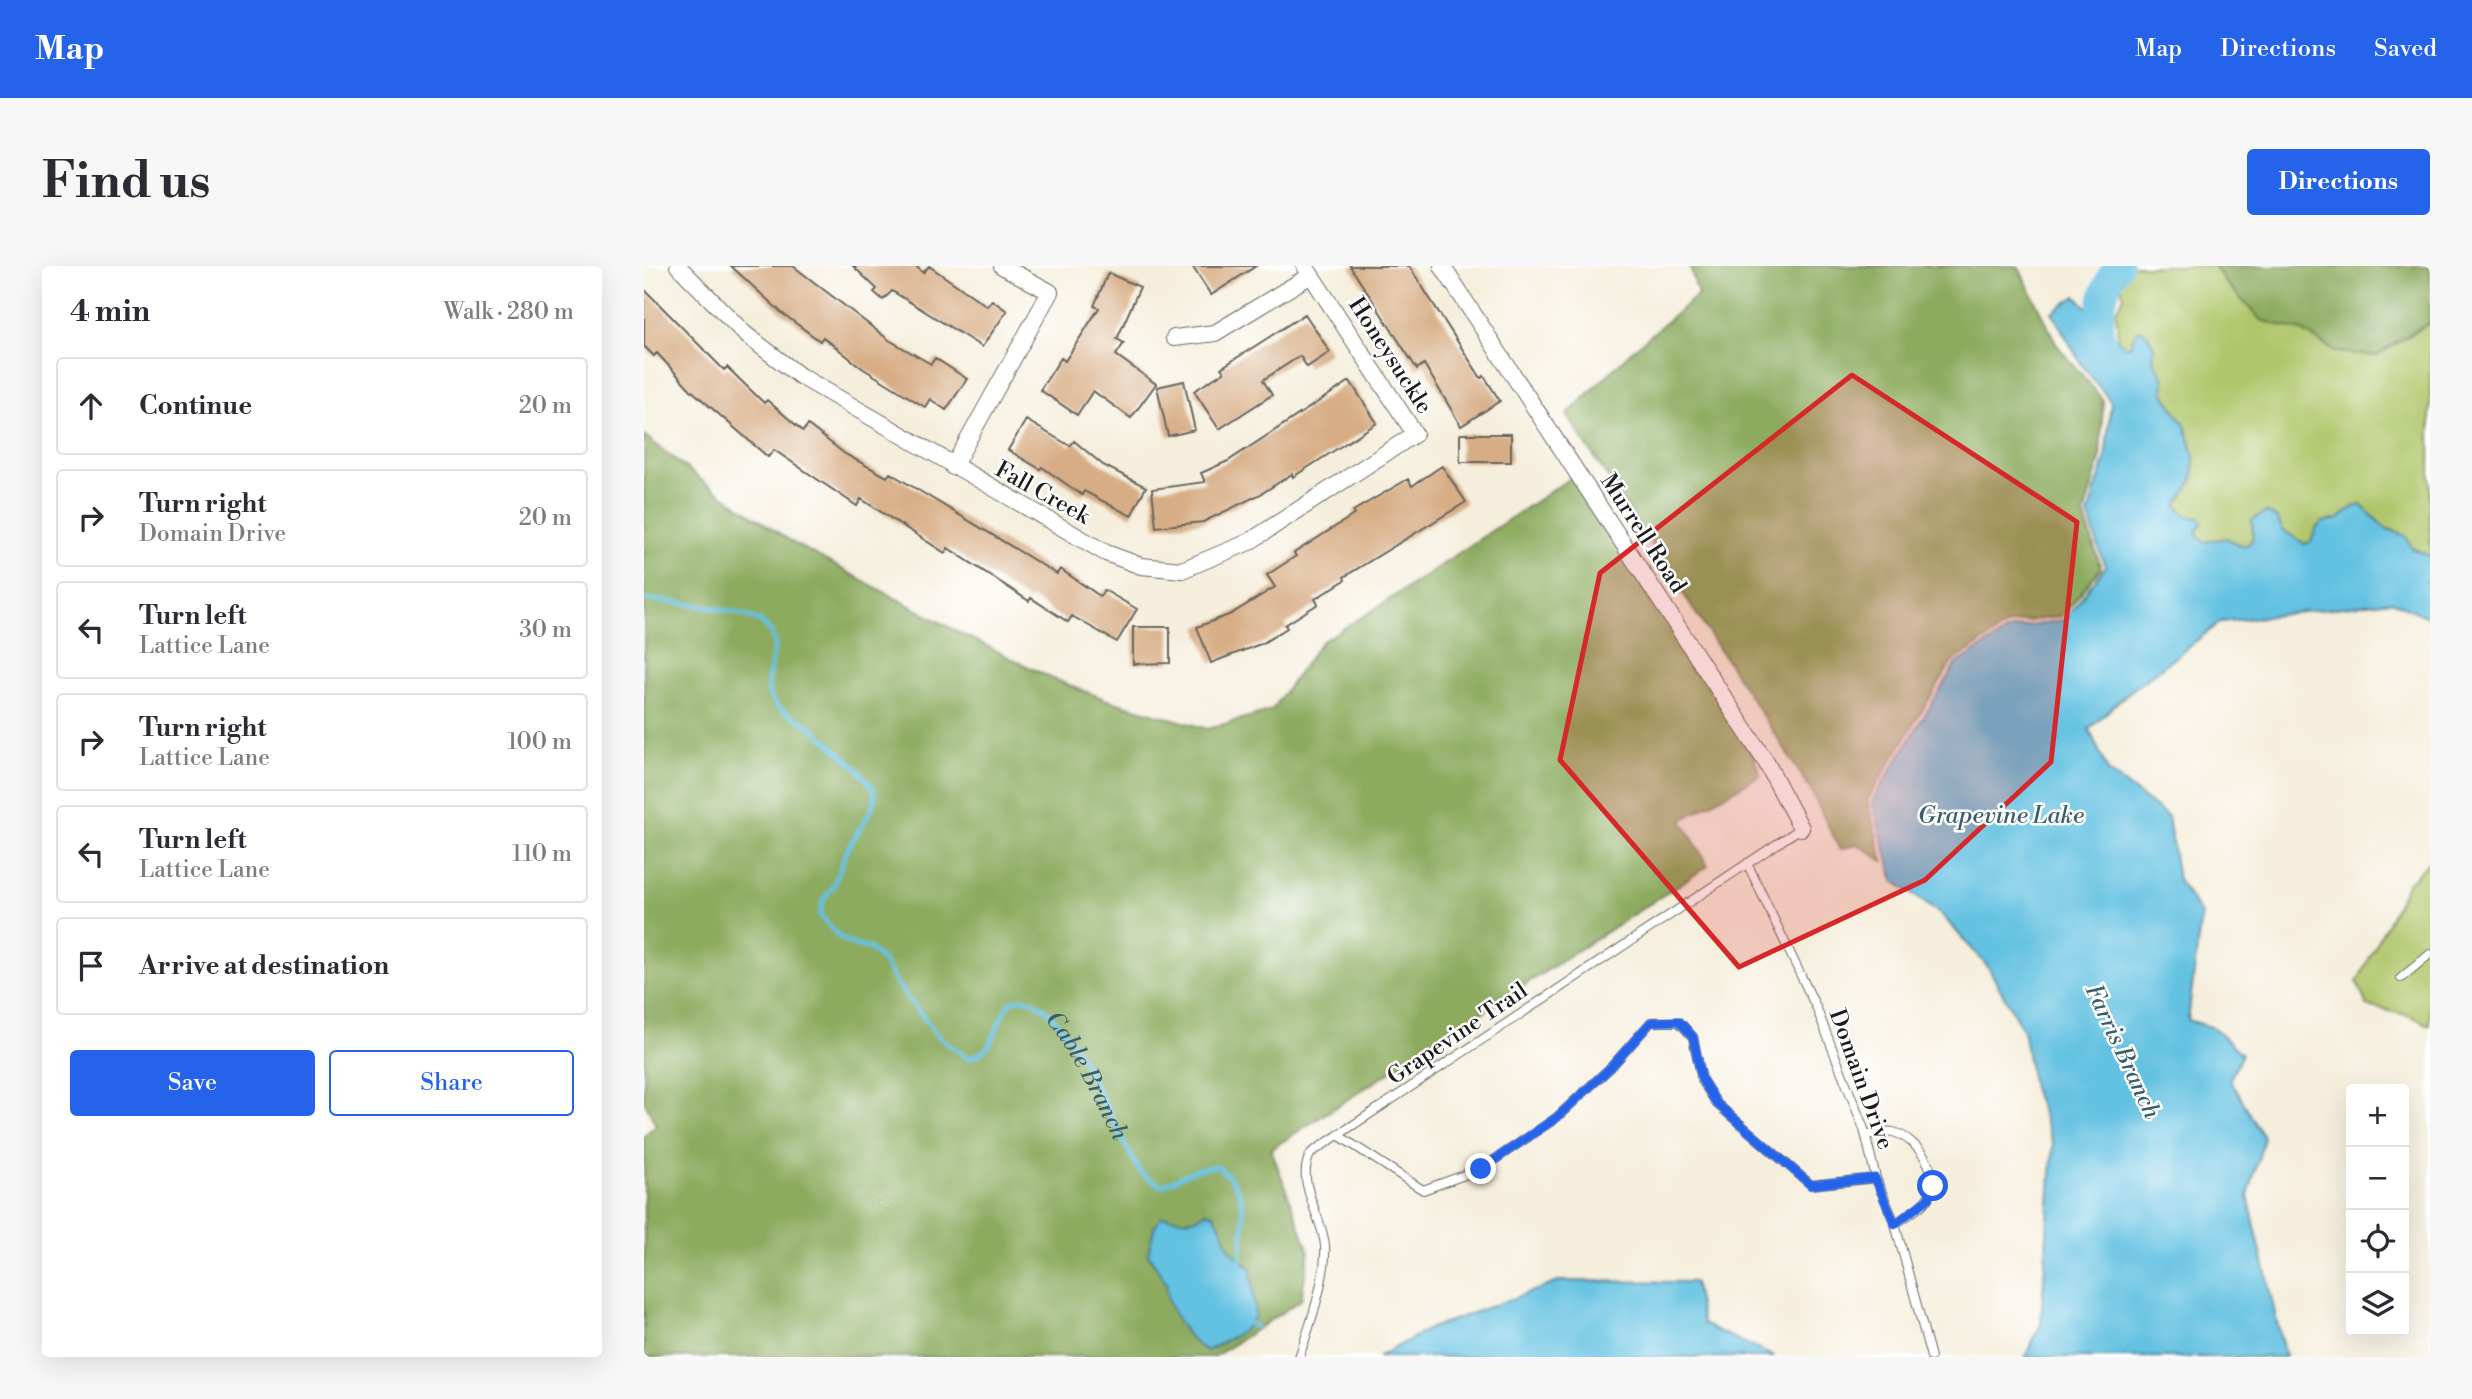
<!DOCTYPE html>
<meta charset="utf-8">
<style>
:root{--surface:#fff;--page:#f7f7f7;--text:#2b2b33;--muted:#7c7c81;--line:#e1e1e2;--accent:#2563eb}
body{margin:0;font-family:"Libre Bodoni",serif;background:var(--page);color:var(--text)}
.controls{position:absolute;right:21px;bottom:21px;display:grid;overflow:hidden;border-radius:7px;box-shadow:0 7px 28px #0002}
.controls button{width:63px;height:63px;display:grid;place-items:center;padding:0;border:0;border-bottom:2px solid var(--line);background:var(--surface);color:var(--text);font:35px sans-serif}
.stop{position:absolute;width:21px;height:21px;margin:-16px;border:5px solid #2563eb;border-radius:50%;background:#fff}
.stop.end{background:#2563eb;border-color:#fff;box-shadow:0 2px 7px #0008}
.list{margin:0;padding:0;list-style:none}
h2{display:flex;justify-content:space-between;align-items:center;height:91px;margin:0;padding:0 28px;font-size:30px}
h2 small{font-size:23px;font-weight:400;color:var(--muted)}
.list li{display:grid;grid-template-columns:46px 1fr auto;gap:21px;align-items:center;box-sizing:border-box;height:98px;margin:0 14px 14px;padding:0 14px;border:2px solid var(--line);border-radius:7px}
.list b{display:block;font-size:26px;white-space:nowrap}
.list p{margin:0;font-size:23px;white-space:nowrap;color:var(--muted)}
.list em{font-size:23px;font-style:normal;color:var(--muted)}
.actions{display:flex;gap:14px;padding:21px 28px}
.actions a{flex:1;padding:16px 0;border:2px solid var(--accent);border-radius:7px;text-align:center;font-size:24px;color:var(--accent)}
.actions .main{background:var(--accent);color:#fff}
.icon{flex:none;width:38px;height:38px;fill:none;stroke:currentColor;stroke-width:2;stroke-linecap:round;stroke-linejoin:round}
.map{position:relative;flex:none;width:1786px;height:1091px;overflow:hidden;border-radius:7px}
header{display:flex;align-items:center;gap:42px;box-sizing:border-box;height:98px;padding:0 35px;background:var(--accent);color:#fff}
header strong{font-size:33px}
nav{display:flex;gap:38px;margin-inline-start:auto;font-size:24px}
.intro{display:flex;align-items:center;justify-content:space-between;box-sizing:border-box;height:168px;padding:0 42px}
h1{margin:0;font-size:49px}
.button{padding:18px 32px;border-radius:7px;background:var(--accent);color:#fff;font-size:24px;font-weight:700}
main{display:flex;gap:42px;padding:0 42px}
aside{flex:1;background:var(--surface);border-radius:7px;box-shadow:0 7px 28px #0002}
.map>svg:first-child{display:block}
</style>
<header>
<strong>Map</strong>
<nav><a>Map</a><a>Directions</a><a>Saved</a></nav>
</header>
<div class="intro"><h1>Find us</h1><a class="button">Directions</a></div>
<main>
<aside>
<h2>4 min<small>Walk · 280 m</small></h2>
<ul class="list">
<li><svg class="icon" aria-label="ahead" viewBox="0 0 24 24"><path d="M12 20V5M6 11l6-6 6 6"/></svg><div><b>Continue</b></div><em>20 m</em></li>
<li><svg class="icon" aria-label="right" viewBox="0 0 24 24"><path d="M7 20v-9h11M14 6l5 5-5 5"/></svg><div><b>Turn right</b><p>Domain Drive</p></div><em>20 m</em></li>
<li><svg class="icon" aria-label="left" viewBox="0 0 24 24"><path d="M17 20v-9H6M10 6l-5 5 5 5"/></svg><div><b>Turn left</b><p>Lattice Lane</p></div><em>30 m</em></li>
<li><svg class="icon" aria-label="right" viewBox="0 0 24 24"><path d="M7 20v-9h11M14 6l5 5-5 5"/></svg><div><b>Turn right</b><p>Lattice Lane</p></div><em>100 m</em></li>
<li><svg class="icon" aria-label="left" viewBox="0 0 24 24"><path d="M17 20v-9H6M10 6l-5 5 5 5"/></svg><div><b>Turn left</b><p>Lattice Lane</p></div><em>110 m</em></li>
<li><svg class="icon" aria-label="arrive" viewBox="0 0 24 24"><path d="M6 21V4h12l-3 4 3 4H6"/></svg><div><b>Arrive at destination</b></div></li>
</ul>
<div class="actions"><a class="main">Save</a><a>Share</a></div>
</aside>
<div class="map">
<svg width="1786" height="1091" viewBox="0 0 1786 1091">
<rect width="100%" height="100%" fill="#fff"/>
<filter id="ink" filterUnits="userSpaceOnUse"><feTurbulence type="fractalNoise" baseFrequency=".0143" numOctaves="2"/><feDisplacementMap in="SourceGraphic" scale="14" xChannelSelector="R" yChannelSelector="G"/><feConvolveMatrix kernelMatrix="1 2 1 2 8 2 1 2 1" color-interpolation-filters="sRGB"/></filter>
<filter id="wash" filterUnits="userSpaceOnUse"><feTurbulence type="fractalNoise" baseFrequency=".00686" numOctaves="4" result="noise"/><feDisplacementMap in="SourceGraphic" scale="28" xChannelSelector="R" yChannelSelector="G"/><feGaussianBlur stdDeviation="1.57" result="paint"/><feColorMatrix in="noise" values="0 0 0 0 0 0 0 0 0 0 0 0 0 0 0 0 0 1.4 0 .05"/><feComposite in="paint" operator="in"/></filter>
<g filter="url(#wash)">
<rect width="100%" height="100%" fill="#f5eedc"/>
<path fill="#b0c66b" stroke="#667144" stroke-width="2" d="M1483,0h87l11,16 36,38 41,11 35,21 40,4 53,-33v233l-18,-8 -13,-16 -14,-4 -24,-23 -8,2 -14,12 -16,3 -7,6 -5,14 -7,2 -21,-14 -11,-16c-5,7 -19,27 -24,31 -3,1 -33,-5 -44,-3l-6,-4 -3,-19 -9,-3 -9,-10 15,-59 -7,-22 -21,-31 -1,-17 -10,-17 1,-13 -7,-13 -6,-4 -5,2 -6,14 -5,2 -7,-8 -2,-29 8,-14 -4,-12 6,-8z
M1786,595v164l-19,-9 -44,-10 -10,-24 51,-99z"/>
<path fill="#8cab5f" stroke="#54643e" stroke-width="2" d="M1046,0h328l39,79 46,55 -3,59 -16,55 17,54 -39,48 -53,8 -57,38 -85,138 16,61 -26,-17 -17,6 -31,-63 -242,-372 66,-65 65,-55z
M1571,0h215v57l-27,14 -26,19 -40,-4 -35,-21 -41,-11 -36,-38z
M0,169l60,47 91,62 167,90 89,44 56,22 101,29 64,-19 49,-68 54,-33 203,-136 176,284 6,18 -78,45 26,46 -437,283 38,102 -8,49 -87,57h-570v-221l12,-11 -12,-24z"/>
<path fill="#63c1e1" stroke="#406e7e" stroke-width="2" d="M1432,30l49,51 5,-1 6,-14 5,-2 6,4 7,13 -1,13 10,17 1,17 21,31 9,31 -1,24 -16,26 9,10 13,2 4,4 -7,11 8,9 23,-4 15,8 7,-2 4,-7 -1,-17 14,-8 11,6 6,12 22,14 6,-2 5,-14 7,-6 16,-3 14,-12 8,-2 24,23 21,8 6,12 18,8v23l-3,1 3,7v31l-38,-17 -171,21 -97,74 -35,33 19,42 60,46 10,63 23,34 -13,106 26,8 28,26 -12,25 34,59 -16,58 37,161h-260l16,-33 12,-180 -20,-56 -10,-58 -35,-63 -46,-52 -48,-34 -22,-80 84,-137 55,-35 53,-9 41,-53 -17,-53 17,-54 6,-58 -30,-38 -29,-52z
M561,946l9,2c18,28 3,29 37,54l4,49 -12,14 -36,20c-20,-10 -43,-45 -40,-67l-19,-30 6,-26 7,-11c16,0 31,8 44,-5z
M917,1015l133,1 9,42 72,33h-397l53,-29z"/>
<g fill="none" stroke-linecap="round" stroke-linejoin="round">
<g stroke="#63c1e1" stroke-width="4.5">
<path id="s1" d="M0,333l60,7 38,8 16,6 13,11 4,14 -7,35 1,14 8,13 33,19 46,41 18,22 1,11 -5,12 -23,38 -14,37 -10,13 -3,15 19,22 15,8 15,3 14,13 13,22 43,54 28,21c38,-6 26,-56 53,-59 45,-6 96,139 120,172 4,7 15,10 22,15l33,-16 21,-4c37,24 27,61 24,100"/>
<path d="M603,1056l9,5"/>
</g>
<path stroke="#63c1e1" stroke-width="28" d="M1468,91c-4,-6 -10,-13 -11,-20 -4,-22 3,-56 18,-71"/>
</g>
<g id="blocks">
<path fill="#d7ad85" d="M87,0h62l96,74 42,24 4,-6 32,21 -21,31 -16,-11 -5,8 -63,-39 -39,-31 -3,4 -38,-28z
M209,0h63l7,7 6,-7 58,40 5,-6 15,11 -25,36 -90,-56 -9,9 -9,-8 3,-3z
M548,0h64l-45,29z
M706,0h59l72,112 3,-2 16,25 -39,25 -37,-62 -7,5z
M464,7l32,14 -23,52 7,4 -8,12 40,29 -25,34 -38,-27 -16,24 -37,-25 21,-32 4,3 34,-53 -5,-2z
M0,23l80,81 3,-3 37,36 3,-3 36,31 5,-6 37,29 42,23 3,-4 167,101 3,-5 40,27 4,-6 33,19 -20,33 -45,-26 -4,6 -37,-24 -2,3 -81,-53 -3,5 -84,-54 -4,7 -83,-56 -6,7 -77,-67 -34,-37 -3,3 -10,-10z
M661,48l25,38 -23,15 -7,-11 -37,24 9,15 -53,34 -25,-38 30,-19 -3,-4z
M540,115l11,49 -27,6 -11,-49z
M706,115l27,42 -84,54 -1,-3 -31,20 -58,28 -47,5 -4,-38 53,-7 -4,-9 27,-12z
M382,154l44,26 4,-5 29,24 43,22 -15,29 -47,-25 -2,4 -40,-28 -2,2 -32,-19z
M816,168h51v28h-51z
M798,200l24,36 -122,75 1,3 -30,19 3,5 -33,21 2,3 -24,15 -52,20 -14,-36 34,-13 44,-27 -8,-12 29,-19 -2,-3 61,-39 -2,-3 55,-32 4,7z
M489,361h37v36l-37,1z"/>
</g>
</g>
<g filter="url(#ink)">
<use href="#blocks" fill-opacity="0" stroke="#68665f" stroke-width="2"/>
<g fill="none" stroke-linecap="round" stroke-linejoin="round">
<g stroke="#68665f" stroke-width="10">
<path id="service" d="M1103,597l69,144 48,122 12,49 19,46 36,133
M1757,712l29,-24
M694,869l85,55 58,-21 75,-51 55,-51 40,-45h28l14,15 9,43 15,24 94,81 65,-7
M1222,869c8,-1 19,-5 27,-3 23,6 49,40 36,64 -6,11 -24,21 -34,28
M655,1091c10,-28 28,-81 26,-111 -2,-29 -31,-65 -14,-93l490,-325"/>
</g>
<g stroke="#68665f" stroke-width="18">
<path id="minor" d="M34,0l67,68 55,42 306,177 35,13 41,4 67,-28 166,-108 -110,-168
M798,0l324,496 35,66
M530,72l41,-5 96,-58
M309,201l97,-175 -48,-26"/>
</g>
<use href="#service" stroke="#fff" stroke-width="8"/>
<use href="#minor" stroke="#fff" stroke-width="16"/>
</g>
</g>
<g fill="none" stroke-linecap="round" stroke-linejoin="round" filter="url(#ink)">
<path stroke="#2563eb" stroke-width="9" d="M837,903l75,-51 55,-51 40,-45 28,-1 14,16 9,43 15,24 94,81 64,-7 20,46 33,-25 5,-13"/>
</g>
<path fill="#d62828" fill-opacity="0.2" stroke="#d62828" stroke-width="5" stroke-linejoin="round" d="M1208,109l225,147 -26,240 -126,118 -186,87 -179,-207 40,-187z"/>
<g text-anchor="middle" stroke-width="5" stroke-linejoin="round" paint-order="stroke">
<g font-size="23" fill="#1c1c1c" stroke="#fff">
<text transform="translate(747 89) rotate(57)" y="8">Honeysuckle</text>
<text transform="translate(399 226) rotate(29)" y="8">Fall Creek</text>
<text transform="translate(1000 267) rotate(57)" y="8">Murrell Road</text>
<text transform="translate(813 767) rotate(-34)" y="8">Grapevine Trail</text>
<text transform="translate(1218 813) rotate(70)" y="8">Domain Drive</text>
</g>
<g font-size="24" font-style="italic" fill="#385e6b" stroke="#fff">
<text x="1357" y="557">Grapevine Lake</text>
<text transform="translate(1479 785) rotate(65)" y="8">Farris Branch</text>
<text dy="8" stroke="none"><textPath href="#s1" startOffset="882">Cable Branch</textPath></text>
</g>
</g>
</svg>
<div class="controls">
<button>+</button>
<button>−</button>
<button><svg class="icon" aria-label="locate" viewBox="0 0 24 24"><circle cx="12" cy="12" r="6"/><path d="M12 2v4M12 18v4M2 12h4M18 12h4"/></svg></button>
<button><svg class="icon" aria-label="layers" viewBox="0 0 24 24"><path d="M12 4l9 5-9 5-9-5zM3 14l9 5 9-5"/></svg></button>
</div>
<div class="stop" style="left:1289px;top:920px"></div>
<div class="stop end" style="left:837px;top:903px"></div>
</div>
</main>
